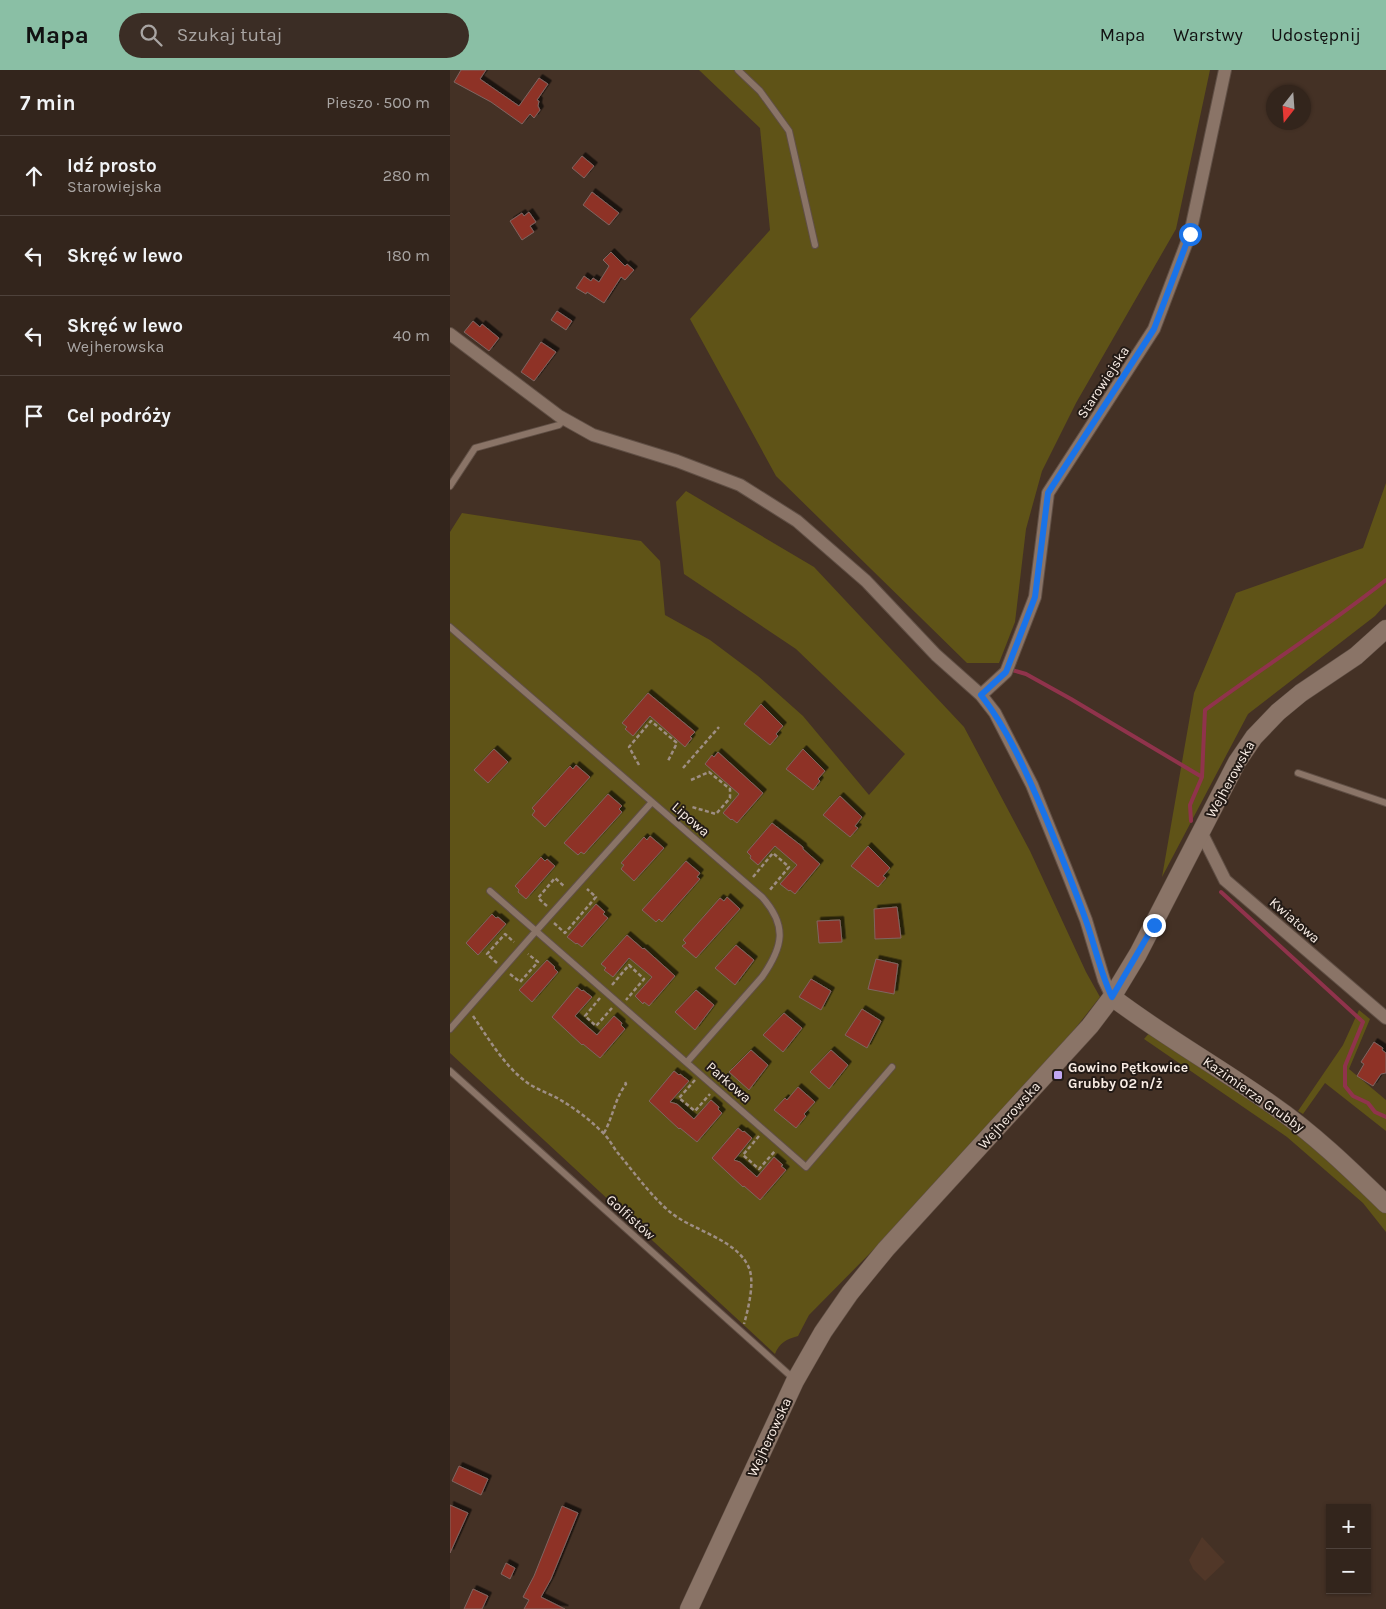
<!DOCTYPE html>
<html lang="pl">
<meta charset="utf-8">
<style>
:root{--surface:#33251c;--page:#3b2d25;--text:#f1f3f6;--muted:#a9a5a3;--line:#4e423b;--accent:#8abfa5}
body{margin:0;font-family:Karla,sans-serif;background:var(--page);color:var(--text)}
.controls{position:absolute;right:15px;bottom:15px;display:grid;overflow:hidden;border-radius:0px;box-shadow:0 1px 4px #0004}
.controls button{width:45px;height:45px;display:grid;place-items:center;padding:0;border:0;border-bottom:1px solid var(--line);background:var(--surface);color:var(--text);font:25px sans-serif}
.compass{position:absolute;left:816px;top:15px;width:45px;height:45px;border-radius:50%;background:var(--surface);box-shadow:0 1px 4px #0004;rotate:197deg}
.stop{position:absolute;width:15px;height:15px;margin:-11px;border:4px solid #1a73e8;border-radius:50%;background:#fff}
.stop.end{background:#1a73e8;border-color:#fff;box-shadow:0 1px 5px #0008}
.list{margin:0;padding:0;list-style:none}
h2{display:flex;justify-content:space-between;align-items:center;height:65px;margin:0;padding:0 20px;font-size:21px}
h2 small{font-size:16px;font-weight:400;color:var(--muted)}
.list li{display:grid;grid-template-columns:32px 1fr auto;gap:15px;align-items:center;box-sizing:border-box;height:80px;padding:0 20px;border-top:1px solid var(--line)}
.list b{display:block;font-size:19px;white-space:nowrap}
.list p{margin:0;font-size:16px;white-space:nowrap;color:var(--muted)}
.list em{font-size:16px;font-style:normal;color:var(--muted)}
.icon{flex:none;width:28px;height:28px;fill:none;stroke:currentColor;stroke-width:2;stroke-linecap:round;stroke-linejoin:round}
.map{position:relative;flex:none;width:936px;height:1539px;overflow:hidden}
header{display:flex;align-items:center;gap:30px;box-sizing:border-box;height:70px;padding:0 25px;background:var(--accent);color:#111}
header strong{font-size:24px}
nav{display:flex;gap:28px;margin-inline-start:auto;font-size:18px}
.search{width:350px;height:45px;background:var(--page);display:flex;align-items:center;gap:12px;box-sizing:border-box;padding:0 18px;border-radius:28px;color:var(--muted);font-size:19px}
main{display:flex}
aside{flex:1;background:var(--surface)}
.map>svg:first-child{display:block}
</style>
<header>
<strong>Mapa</strong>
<div class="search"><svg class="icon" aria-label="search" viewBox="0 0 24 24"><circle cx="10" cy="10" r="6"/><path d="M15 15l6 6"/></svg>Szukaj tutaj</div>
<nav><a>Mapa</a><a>Warstwy</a><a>Udostępnij</a></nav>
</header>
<main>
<aside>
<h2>7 min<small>Pieszo · 500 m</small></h2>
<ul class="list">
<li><svg class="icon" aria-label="ahead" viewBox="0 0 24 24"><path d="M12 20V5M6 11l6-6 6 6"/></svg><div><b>Idź prosto</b><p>Starowiejska</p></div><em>280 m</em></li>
<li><svg class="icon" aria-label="left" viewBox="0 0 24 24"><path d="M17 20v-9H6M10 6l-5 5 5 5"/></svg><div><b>Skręć w lewo</b></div><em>180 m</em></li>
<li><svg class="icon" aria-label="left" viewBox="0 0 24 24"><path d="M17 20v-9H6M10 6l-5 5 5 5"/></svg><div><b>Skręć w lewo</b><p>Wejherowska</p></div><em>40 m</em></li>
<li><svg class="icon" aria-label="arrive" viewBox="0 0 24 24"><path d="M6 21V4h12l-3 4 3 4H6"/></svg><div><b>Cel podróży</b></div></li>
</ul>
</aside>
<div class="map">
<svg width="936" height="1539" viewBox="0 0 936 1539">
<defs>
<filter id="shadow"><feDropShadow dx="3.5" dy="-3.5" stdDeviation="0" flood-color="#0009"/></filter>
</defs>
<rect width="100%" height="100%" fill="#443125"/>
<path fill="#513728" d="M752,1467l23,25 -20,19 -12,-12 -4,-9z"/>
<path fill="#5f5317" d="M249,0h511l-34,159 -100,174 -34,68 -16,58 -11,93 -16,41h-32l-191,-187 -86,-157 80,-89 -10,-102z
M936,413v121l-11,12 -127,98 -86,163 32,-184 42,-100 127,-45z
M236,421l128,76 150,160 66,124 56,121 14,25 -26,33 -69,78 -121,131 -75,76 -11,21c-11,3 -19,7 -23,18l-325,-301v-521l12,-19 179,28 19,20 5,54 45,25 48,36 45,40 66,79 36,-41 -109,-105 -112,-75 -8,-72z
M909,940l11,9 -21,50 37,31v31l-61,-48 -22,31 -5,-3 45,-66z
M701,961l120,79 115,102v20l-23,-29 -76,-66 -143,-98z"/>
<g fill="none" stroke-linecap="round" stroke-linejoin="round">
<path stroke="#90334c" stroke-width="4" d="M562,600l14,4 45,25 131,78
M741,751l-1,-16 12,-28 3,-67c60,-44 123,-84 181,-130
M771,822l142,130 -18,44v20l8,10 15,7 7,9 11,5"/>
</g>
<path fill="#8e3227" stroke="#7f6561" filter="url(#shadow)" d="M11,0h25l-6,9 39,27 20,-28 9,6 -11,16 2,1 -1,5 2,4 -6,8 -4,-4 -8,10 -31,-22 -37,-20z
M132,86l12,10 -10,12 -12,-10z
M142,122l27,21 -10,12 -26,-20z
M79,142l7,10 -6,4 4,6 -12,8 -12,-19 12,-8 2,3z
M161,182l14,14 2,-2 7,6 -9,10 -4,-3 -17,26 -17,-11 -1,2 -10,-6 8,-12 7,5 2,-3 6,4 10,-16 -6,-6z
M107,241l15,10 -6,9 -15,-10z
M23,251l7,6 2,-3 17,14 -10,13 -25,-19z
M91,272l15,10 -22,29 -13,-9z
M198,623l47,39 -5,5 2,1 -7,9 -35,-31 -17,20 -8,-7 2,-2 -5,-4z
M311,634l22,22 -7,8 2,2 -8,9 -26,-21z
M44,679l14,13 -20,21 -14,-13z
M353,679l22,22 -7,8 2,2 -7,9 -27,-21z
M268,682l45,41 -26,30 -5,-4 -1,1 -8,-7 16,-19 -34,-30 7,-9 2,2z
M126,695l14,12 -45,50 -13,-12 3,-4 -3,-3 38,-42 3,3z
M158,724l14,12 -3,3 3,3 -38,42 -3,-2 -3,3 -14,-12z
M390,726l22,21 -7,9 3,2 -8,9 -27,-22z
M322,753l31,24v2l17,15 -25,30 -5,-4 -1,1 -9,-7 17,-19 -22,-19 -17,19 -8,-7 1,-2 -4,-4z
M200,766l14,12 -30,33 -13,-12 3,-4 -3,-2 23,-26 3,3z
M418,776l22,22 -7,8 3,2 -8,9 -27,-21z
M91,787l4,4 2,-2 8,7 -29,33 -8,-7 1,-2 -4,-4z
M236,791l14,12 -3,4 3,2 -38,43 -3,-3 -3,3 -14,-12z
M277,827l13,12 -44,49 -14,-12 4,-3 -3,-3 37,-42 4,3z
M146,834l9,8 -2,2 5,4 -26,29 -5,-4 -1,1 -9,-7z
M447,837l4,31 -26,1 -1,-30z
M42,844l4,4 2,-1 8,7 -28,31 -12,-12z
M390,850l2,22 -23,1 -2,-22z
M177,865l16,14 1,-1 31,28 -26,30 -5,-4 -1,2 -8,-8 17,-19 -23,-19 -16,19 -9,-7 2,-2 -5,-4z
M286,875l18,15 -19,25 -20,-17z
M426,889l22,5 -4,30 -26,-5z
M97,890l8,7 -1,1 4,4 -26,30 -13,-12z
M361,909l20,12 -10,19 -22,-13z
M127,917l5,4 1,-1 9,7 -17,19 22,19 17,-19 8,7 -1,2 4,4 -25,29 -17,-14 -1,1 -30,-28z
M246,920l18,15 -19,25 -20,-18z
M412,939l19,12 -14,27 -22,-13z
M334,943l18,15 -19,24 -20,-17z
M924,972l9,6 -1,2 4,3v20l-5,1 -8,12 -16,-10 7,-12 -3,-2z
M301,980l17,15 -19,25 -20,-18z
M381,980l17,15 -19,24 -19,-17z
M224,1001l5,4 1,-1 9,7 -19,21 7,2 17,15 17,-19 8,7 -1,2 4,4 -25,29 -17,-14 -1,1 -30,-28z
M348,1017l17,15 -11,12 2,2 -10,12 -22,-18 11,-12 2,2z
M288,1058l5,4 1,-1 8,7 -18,22 6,2 17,15 17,-20 9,8 -2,1 5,4 -26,30 -16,-14 -1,1 -31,-29z
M9,1396l29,13 -7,16 -29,-14z
M0,1435l18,8 -18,40z
M112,1436l16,7 -27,66 -10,18 24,12h-41l5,-9 -6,-3 11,-21z
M56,1493l9,5 -5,11 -9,-5z
M23,1519l15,7 -6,13h-18z"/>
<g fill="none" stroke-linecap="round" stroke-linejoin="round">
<g stroke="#604f45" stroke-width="8">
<path id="lane" d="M288,0l22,21 29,40 26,114
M0,416l25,-38 84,-23 6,-6
M0,557l312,270c26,29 21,50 0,80l-75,85
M848,703l88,30
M40,821l46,40 116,-129
M0,959l86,-98 270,236 86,-100
M0,1001l344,308"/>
</g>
<g stroke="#604f45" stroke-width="14">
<path id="street" d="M0,264l109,82 34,19 84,26 63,24 57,36 69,60 70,74 45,40 14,18 37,72 34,84 20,51 18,60 8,17
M531,625l25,-23 29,-75 13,-104 106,-164 36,-95 35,-164
M751,762l24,48 161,138"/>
</g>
<g stroke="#604f45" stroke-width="19">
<path id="secondary" d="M662,927c51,39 107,70 159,107 42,29 78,64 115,100
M239,1539l106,-228 28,-49 27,-39 36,-44 204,-223 22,-29 26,-43 99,-192 17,-25 24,-25 23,-19 55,-37 30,-27"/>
</g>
<path stroke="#9e8e84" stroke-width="2.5" stroke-dasharray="4 2.5" stroke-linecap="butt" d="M189,695l-10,-18 22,-26 26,22 -9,18
M233,698l36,-41
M241,710l18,-8 21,17v9l-14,16 -24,-7
M303,807l20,-24 16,14 -20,24
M97,836l-9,-8 17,-20 10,9
M104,853l11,10 31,-36 -9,-8
M47,893l-10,-9 18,-20 9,8
M60,904l10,8 18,-20 -10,-8
M162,915l17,-20 15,14 -18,21
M150,928l-15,18 11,10 16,-18
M23,946c16,23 30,48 52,65 10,8 23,12 34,18 15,9 29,19 42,32 7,6 11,14 16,21 17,20 33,43 53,60 23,19 67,27 79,56 6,14 -1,42 -5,56
M245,1010l-16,18 16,13 15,-17
M154,1063c9,-16 11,-35 22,-49l-2,-4
M309,1066l-16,19 16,14 16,-18"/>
<use href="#lane" stroke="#8a7467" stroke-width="6"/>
<use href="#street" stroke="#8a7467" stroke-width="12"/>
<use href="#secondary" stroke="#8a7467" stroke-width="18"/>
</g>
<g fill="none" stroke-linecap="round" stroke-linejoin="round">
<path stroke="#1a73e8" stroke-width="6" d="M704,855l-42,72c-12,-25 -17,-52 -27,-79 -12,-34 -26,-68 -40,-102 -18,-42 -36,-85 -64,-121l25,-23 29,-75 13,-104 106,-164 36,-95"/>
</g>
<rect fill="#c2a8f3" stroke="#241b16" stroke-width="2" x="603" y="1000" width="10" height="10" rx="2.5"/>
<g text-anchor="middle" stroke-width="4" stroke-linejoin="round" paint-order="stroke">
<g font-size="14" fill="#f9ede5" stroke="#241b16">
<text transform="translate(653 312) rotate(-57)" y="5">Starowiejska</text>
<text transform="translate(780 709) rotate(-61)" y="5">Wejherowska</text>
<text transform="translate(241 749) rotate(41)" y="5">Lipowa</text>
<text transform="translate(845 850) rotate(41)" y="5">Kwiatowa</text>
<text transform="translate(279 1012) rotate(41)" y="5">Parkowa</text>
<text transform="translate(804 1024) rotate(35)" y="5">Kazimierza Grubby</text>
<text transform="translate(559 1045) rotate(-48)" y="5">Wejherowska</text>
<text transform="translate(181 1147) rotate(42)" y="5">Golfistów</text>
<text transform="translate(319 1367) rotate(-65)" y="5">Wejherowska</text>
</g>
<g font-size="14" font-weight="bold" fill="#f9ede5" stroke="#241b16" text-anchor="start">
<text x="618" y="1002">Gowino Pętkowice<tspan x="618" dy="16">Grubby 02 n/ż</tspan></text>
</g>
</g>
</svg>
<div class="controls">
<button>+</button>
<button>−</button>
</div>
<svg class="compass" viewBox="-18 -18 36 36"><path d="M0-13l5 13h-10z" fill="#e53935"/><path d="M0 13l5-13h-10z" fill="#a9a5a3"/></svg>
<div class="stop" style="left:740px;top:164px"></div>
<div class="stop end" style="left:704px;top:855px"></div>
</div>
</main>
